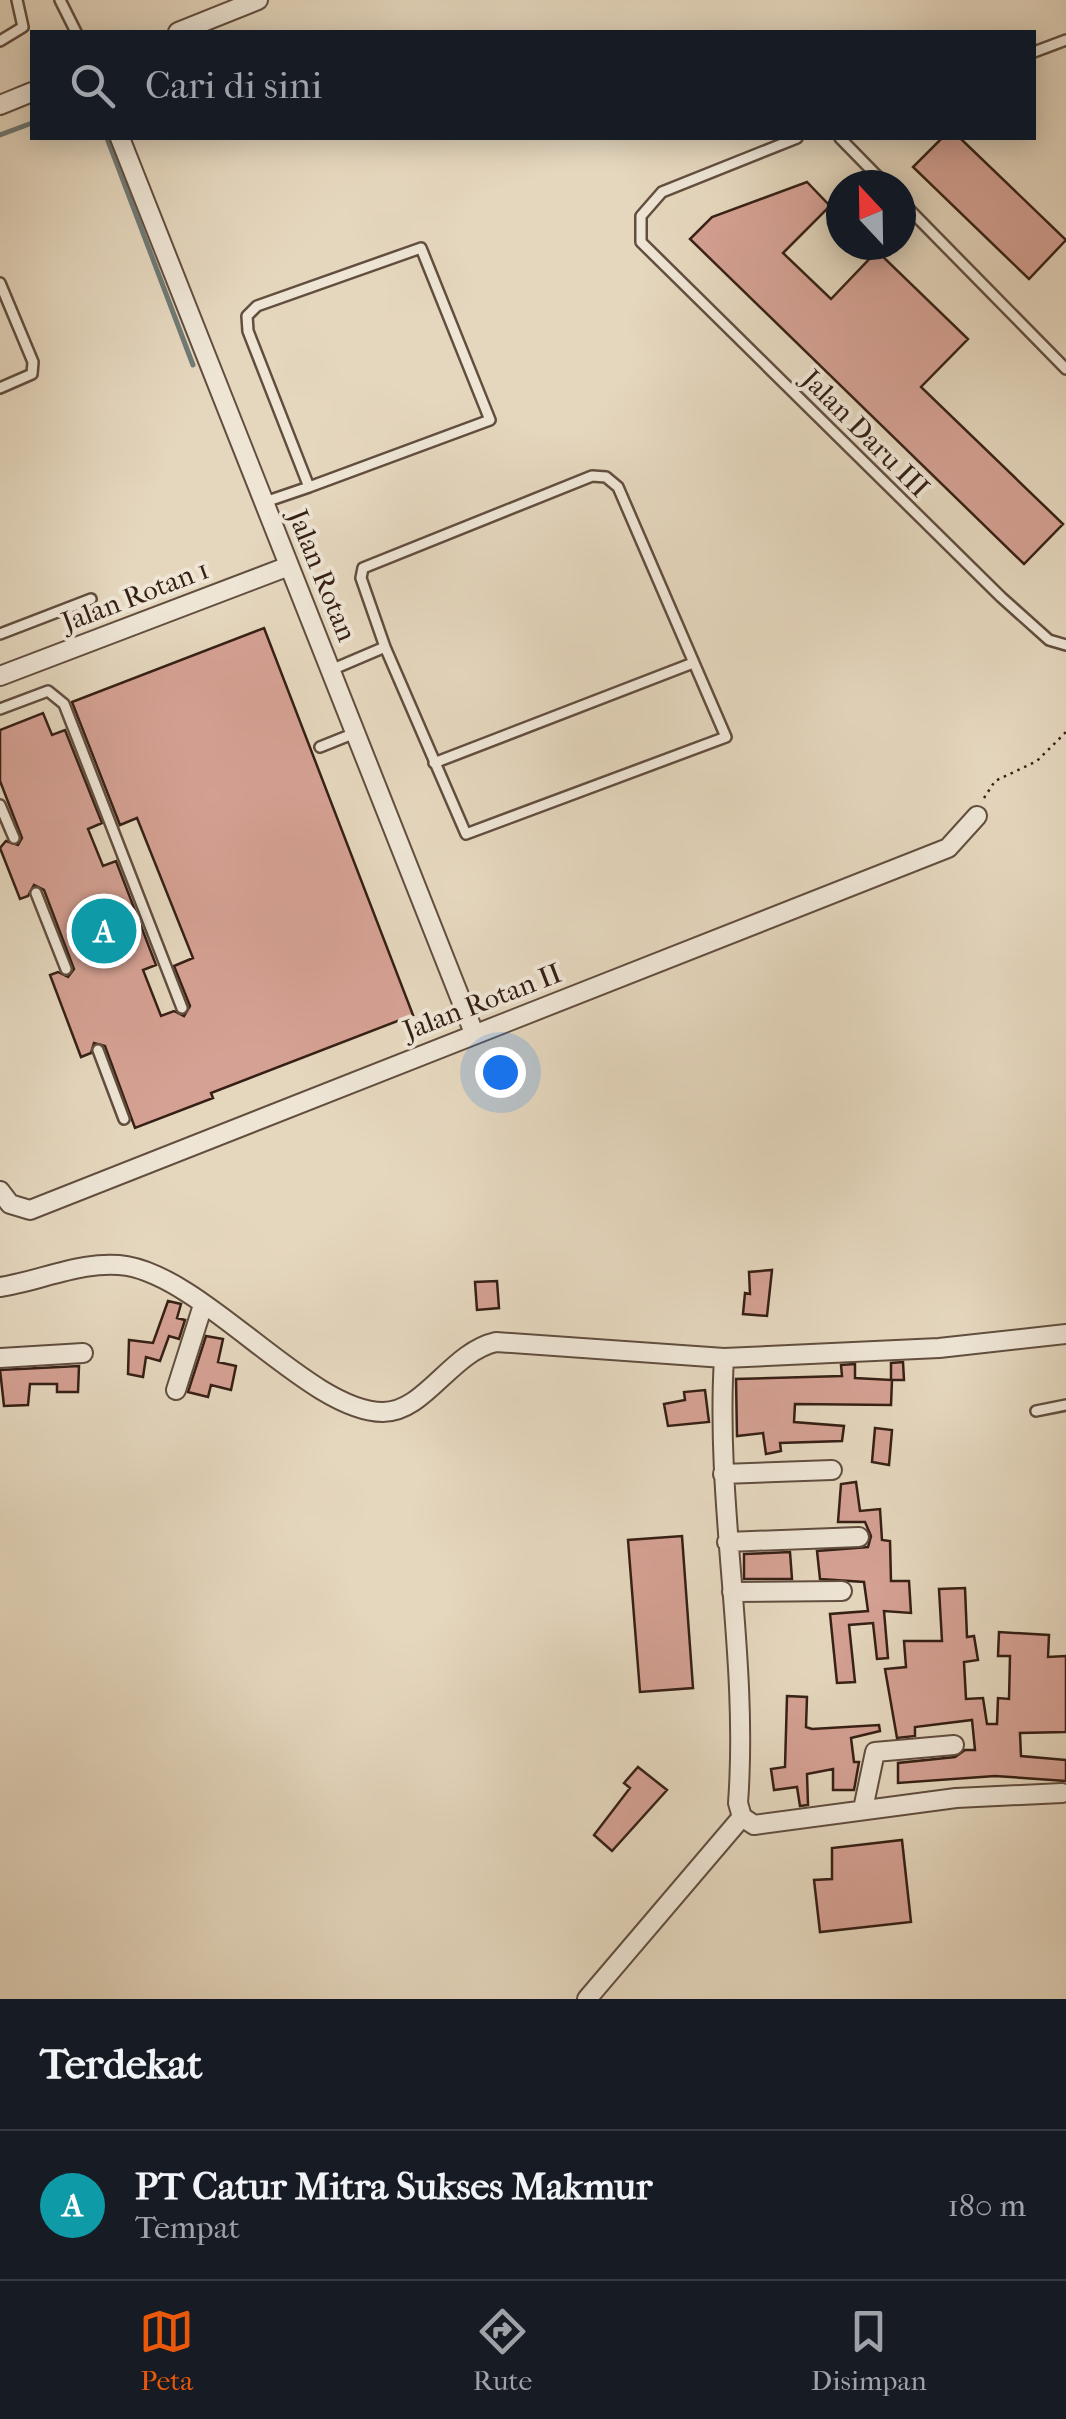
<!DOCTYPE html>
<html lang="id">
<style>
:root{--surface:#171b24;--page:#242831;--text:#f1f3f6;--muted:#9ea1a6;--line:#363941;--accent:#ea580c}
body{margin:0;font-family:"IM FELL French Canon",serif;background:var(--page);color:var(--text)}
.compass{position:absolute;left:826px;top:170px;width:90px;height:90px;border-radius:50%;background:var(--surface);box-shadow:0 5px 25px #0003;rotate:338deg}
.you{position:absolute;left:500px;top:1072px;width:35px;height:35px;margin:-25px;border:8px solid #fff;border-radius:50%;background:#1a73e8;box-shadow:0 0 0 15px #1a73e833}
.badge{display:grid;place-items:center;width:65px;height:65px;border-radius:50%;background:var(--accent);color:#fff;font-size:32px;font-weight:700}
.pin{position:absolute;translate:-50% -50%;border:5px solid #fff;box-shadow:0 2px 10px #0006}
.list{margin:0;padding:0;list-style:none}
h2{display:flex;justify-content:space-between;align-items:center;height:130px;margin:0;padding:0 40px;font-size:42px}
h2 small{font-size:32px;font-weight:400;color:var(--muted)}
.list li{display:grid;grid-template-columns:65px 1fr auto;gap:30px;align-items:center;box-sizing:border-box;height:150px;padding:0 40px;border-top:2px solid var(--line)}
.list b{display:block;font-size:38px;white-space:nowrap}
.list p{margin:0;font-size:32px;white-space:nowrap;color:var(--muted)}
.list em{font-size:32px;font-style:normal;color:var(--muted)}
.icon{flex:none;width:55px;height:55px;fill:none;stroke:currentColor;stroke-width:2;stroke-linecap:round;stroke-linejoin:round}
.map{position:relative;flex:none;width:1066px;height:1999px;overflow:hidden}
.search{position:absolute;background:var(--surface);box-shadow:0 5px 25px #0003;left:30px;right:30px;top:30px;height:110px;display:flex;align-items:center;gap:25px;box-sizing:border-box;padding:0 35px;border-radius:0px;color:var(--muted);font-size:38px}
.sheet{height:280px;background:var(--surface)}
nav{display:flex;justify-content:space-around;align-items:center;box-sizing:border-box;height:140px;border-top:2px solid var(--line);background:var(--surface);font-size:28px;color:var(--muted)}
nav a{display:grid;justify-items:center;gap:5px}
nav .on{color:var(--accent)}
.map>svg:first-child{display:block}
</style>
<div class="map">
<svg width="1066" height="1999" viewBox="0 0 1066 1999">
<rect width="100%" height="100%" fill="#e5d7be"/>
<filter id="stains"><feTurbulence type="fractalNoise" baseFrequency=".002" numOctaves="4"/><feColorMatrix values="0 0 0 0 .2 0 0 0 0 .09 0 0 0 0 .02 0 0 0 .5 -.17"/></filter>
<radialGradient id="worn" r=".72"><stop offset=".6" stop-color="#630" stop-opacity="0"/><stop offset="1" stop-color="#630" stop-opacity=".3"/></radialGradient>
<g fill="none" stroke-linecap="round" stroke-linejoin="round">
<path stroke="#707b76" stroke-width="5" d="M0,135l32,-12
M107,138l86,227"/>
</g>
<path fill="#d5a194" stroke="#362015" stroke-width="2.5" d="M942,138h18l106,102 -37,39 -116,-112z
M807,182l23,24 -47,47 48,46 46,-48 91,88 -47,48 142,137 -39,40 -334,-325 22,-22z
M264,628l149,387 -202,78 2,5 -78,30 -30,-82 -11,-3 -3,10 -10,4 -31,-82 8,-3 10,5 6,-8 -30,-79 -10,-5 -6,11 -8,3 -20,-51 6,-7 12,4 4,-7 -22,-57v-51l43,-17 9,22 13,-5 37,93 -14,6 15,37 13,-5 40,104 -13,5 18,46 13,-5 10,5 6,-10 -16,-40 19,-8 -56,-140 -17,7 -48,-123z
M772,1270l-5,46 -24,-2 2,-21 5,1 -1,-22z
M497,1281l2,27 -22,2 -2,-28z
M168,1301l13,3 -4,14 8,2 -6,19 -10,-3 -9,25 -14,-4 -3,20 -15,-3 1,-34 24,3z
M206,1336l17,3 -5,23 18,4 -5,24 -20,-5 -3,12 -20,-5z
M903,1362l1,18h-12l-1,25 -96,-1 -1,18 50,4 -2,15 -62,2 1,8 -15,3 -3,-21 -26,3 -1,-57 106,-3 -1,-11 14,-1v14l36,2v-17z
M79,1366l-1,26h-21v-8h-27l-2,21 -24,1 -4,-36z
M705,1390l4,32 -41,4 -4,-22 21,-4 -1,-8z
M875,1428l17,2 -3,35 -17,-3z
M856,1482l4,29 20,-2 2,31 8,1 1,40h18l2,32 -27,-2 4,47 -11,1 -4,-36 -24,2 6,57 -18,1 -7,-69 38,-3 -4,-29 -44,-3 -3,-28 51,-4 3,-11 -6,-14h-27l3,-38z
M682,1536l11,152 -53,4 -12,-152z
M790,1552l2,27h-48v-25z
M965,1588l2,49 7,-1 4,24 -14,2 2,37 17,-1 4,26h10l1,-26 11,1 1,-43h-12l1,-24 50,3 -1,22 18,-1v76l-46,1 1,23 45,4v21l-71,-5 -97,7v-20l57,-6 10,-7h10l-3,-30 -57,7v9l-18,2 -12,-69 21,-2 -2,-26h38l-3,-52z
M787,1696l20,1 -1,30 6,2 67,-4 1,6 -29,7 3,24h5l-5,28h-21v-21l-26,5 1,31 -8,1 -3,-19 -23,3 -3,-21 14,-2z
M638,1767l29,23 -55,61 -18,-16 36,-47 -6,-5z
M902,1840l9,82 -91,10 -6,-52 18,-1v-31z"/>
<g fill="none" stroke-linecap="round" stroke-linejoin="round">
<g stroke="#624e3f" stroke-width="14">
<path id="lane" d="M60,0l16,32
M0,41l23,-14 -6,-27
M1034,52l32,-12
M797,138l-135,54 -21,24v26l360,355 48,43 17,5
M840,138l46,47
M901,201l165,168
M0,283l33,79 -1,12 -32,14
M265,502l44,-15 -61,-156 -1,-15 10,-10 164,-58 69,172 -181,67
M0,634l91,-35
M331,670l54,-23 -24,-69 2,-10 229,-92 14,1 12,10 108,250 -260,97 -81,-187
M0,709l48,-18 16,13 118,304
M320,747l35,-14
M434,763l259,-100
M0,805l14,33
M36,893l30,76
M98,1050l26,69
M1036,1411l30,-6"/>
</g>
<g stroke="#624e3f" stroke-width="22">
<path id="street" d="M178,32l80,-32
M0,105l32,-13
M120,138l354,895
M0,676l289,-110
M0,1191l10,13 20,6 918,-362 29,-32
M0,1287c40,-6 86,-28 127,-21 80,14 183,146 256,146 42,0 68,-60 113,-70l228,16 215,-10 127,-14
M0,1358l83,-5
M724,1358c-9,149 25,297 14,445l4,14 12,8 202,-27 106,-5
M176,1390l27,-85
M723,1474l109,-4
M727,1542l132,-5
M732,1592l110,-1
M863,1809l12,-57 79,-7
M587,1999l155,-182"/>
</g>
<path stroke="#362015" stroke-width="2.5" stroke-dasharray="2.5 5" stroke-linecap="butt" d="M984,798l11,-17 42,-20 29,-29"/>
<use href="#lane" stroke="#eee5d5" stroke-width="9"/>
<use href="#street" stroke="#eee5d5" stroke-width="18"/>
</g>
<g text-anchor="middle" stroke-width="8" stroke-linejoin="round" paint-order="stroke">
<g font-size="28" fill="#362015" stroke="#eee5d5">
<text transform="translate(866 433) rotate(45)" y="10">Jalan Daru III</text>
<text transform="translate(323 575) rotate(68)" y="10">Jalan Rotan</text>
<text transform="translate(135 595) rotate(-21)" y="10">Jalan Rotan 1</text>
<text transform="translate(482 1001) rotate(-21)" y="10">Jalan Rotan II</text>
</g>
</g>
<rect width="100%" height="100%" filter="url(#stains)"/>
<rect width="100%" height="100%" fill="url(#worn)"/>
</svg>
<svg class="compass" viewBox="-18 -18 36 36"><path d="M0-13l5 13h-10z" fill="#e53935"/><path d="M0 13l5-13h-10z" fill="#9ea1a6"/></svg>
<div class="you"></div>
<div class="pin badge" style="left:104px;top:931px;background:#0f9aa8">A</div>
<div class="search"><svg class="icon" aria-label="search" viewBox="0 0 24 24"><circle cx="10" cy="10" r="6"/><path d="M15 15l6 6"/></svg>Cari di sini</div>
</div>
<section class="sheet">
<h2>Terdekat<small></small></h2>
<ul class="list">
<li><span class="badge" style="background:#0f9aa8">A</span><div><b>PT Catur Mitra Sukses Makmur</b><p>Tempat</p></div><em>180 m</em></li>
</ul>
</section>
<nav>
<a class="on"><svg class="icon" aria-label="map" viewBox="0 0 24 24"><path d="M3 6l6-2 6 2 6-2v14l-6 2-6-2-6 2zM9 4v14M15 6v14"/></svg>Peta</a>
<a><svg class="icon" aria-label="directions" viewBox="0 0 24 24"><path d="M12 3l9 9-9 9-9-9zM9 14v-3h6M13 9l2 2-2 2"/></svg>Rute</a>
<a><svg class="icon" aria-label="saved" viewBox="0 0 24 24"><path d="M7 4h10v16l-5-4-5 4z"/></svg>Disimpan</a>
</nav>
